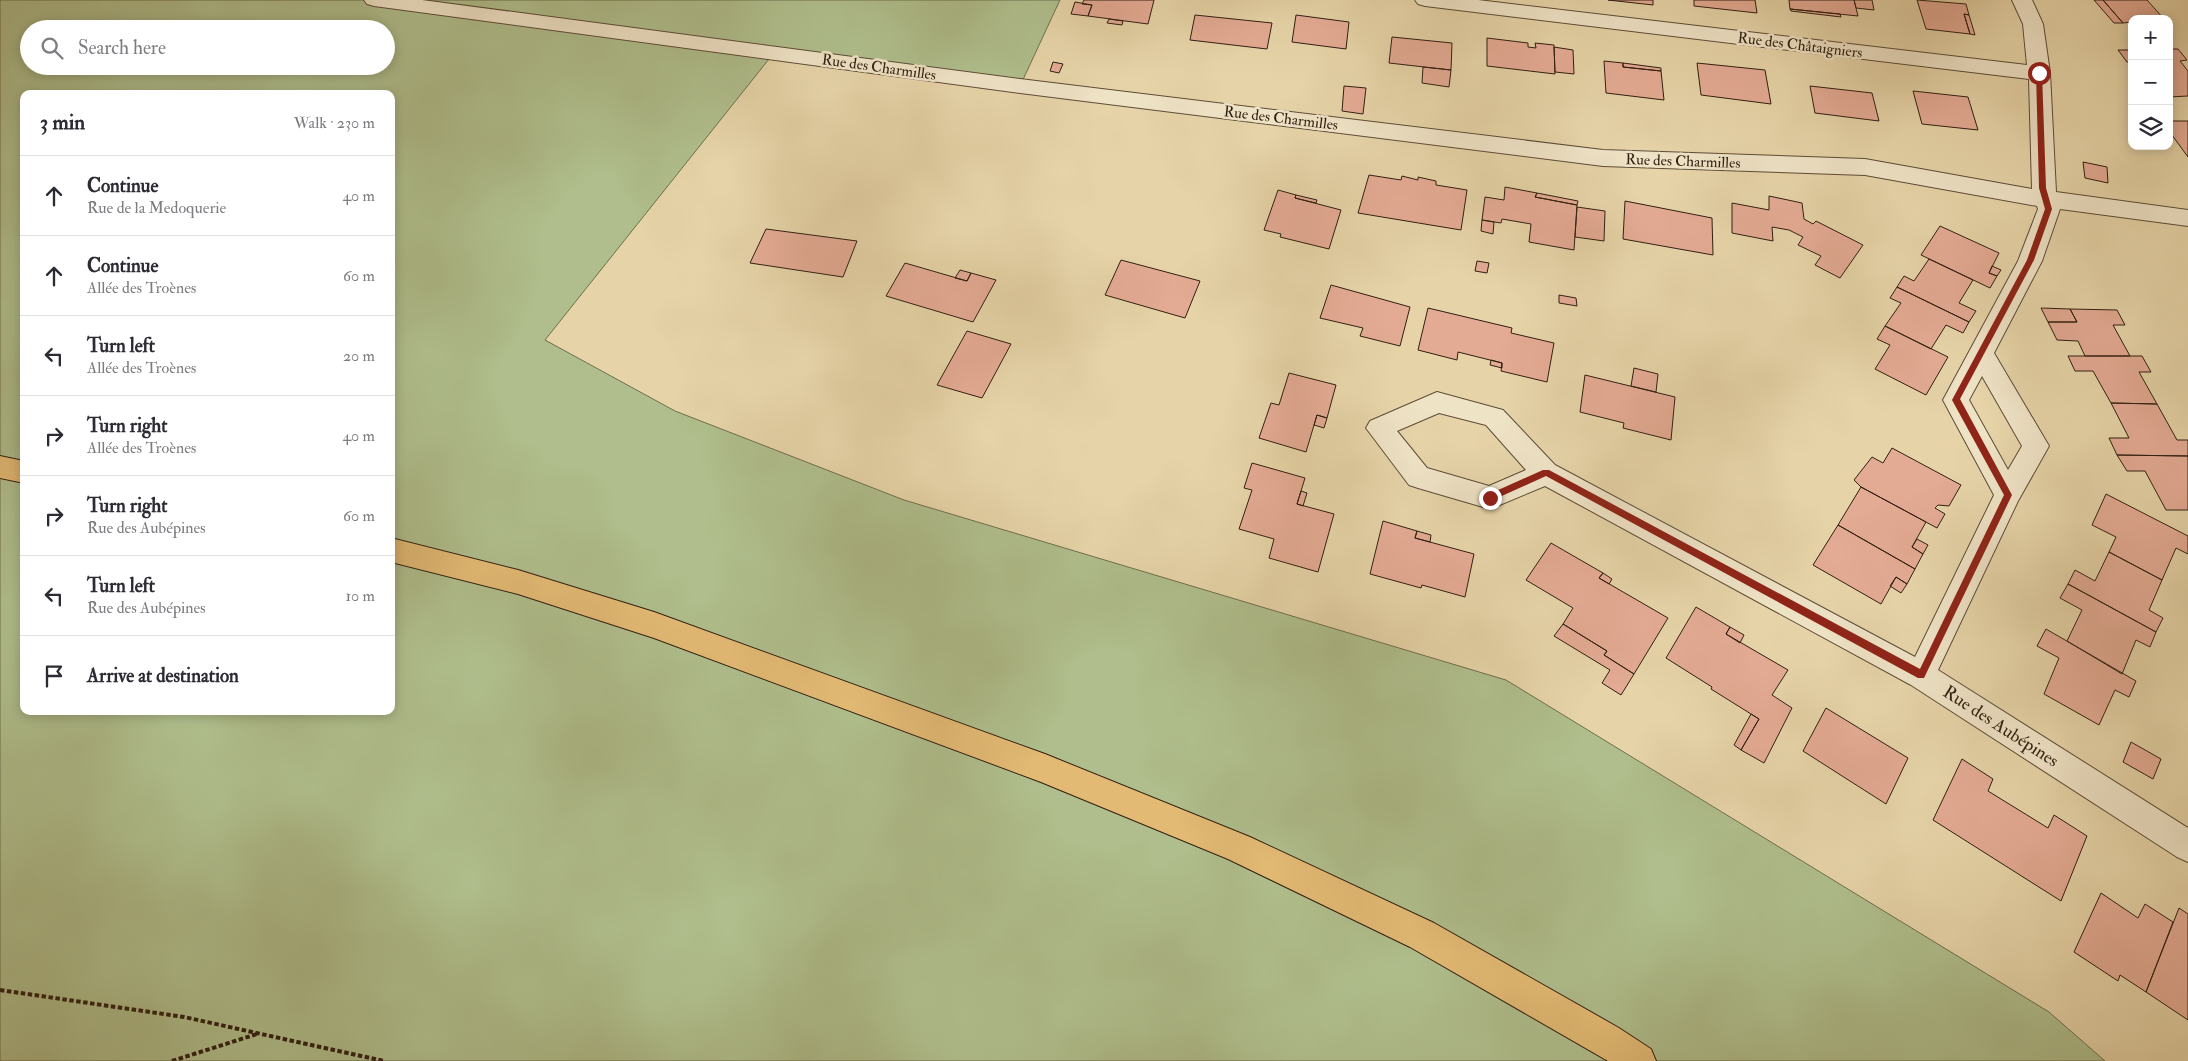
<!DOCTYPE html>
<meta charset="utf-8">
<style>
:root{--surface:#fff;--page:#f2f2f3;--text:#2b2b33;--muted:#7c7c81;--line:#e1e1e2}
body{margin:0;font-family:"IM FELL Double Pica",serif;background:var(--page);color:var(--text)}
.controls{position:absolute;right:15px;top:15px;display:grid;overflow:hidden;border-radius:10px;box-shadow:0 2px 12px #0003}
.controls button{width:45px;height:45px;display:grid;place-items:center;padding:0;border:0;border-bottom:1px solid var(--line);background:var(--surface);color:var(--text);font:25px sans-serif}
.stop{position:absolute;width:15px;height:15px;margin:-11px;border:4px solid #8f2418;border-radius:50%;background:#fff}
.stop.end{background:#8f2418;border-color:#fff;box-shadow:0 1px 5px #0008}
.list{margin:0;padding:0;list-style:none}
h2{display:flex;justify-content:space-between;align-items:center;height:65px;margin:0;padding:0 20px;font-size:21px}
h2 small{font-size:16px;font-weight:400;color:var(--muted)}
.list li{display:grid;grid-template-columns:32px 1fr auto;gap:15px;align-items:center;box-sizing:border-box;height:80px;padding:0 20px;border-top:1px solid var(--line)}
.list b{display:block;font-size:19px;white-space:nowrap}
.list p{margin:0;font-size:16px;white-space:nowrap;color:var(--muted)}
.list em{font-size:16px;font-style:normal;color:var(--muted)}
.icon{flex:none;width:28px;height:28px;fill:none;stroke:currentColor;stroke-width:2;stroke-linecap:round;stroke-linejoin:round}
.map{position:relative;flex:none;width:2188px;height:1061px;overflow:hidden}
.search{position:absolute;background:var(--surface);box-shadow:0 2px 12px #0003;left:20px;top:20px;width:375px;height:55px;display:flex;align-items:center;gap:12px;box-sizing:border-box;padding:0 18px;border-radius:28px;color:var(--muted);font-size:19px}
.panel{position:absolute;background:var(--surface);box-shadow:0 2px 12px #0003;left:20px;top:90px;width:375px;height:625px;border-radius:10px}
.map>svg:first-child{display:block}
</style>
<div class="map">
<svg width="2188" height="1061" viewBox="0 0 2188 1061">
<rect width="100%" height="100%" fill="#e6d4a8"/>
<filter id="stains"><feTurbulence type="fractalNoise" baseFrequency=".004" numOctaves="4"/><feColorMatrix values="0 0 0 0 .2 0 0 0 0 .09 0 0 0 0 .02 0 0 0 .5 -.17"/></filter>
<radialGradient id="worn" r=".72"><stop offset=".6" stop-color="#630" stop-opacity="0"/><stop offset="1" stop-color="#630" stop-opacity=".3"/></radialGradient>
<path fill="#afbe8c" stroke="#706e4e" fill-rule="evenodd" d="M0,0h1060l-40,86 -247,-32 -228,286 130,71 229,89 602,180 543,332 56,49h-2105zM29,29h357v37h-357zM24,94h367v617h-367z"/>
<path fill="#e4ab94" stroke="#311f11" d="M1084,0h70l-6,24 -60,-8 4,-11 -10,-1z
M1608,0h45v5z
M1694,0h61l2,13 -63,-7z
M1789,0h65l4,16 -68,-7z
M1854,0h18l2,10 -18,-2z
M1917,0l49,4 3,11 -5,-1 6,20 -44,-5z
M2094,0h9l20,23h-9z
M2103,0h44l17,19h-32v3l-9,1z
M1075,2l17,3 -4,11 -17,-2z
M1790,9l50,5 1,3 -50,-6z
M1964,14l5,1 6,20 -5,-1z
M1195,15l77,8 -5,26 -77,-9z
M1296,15l53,7 -3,27 -54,-7z
M1109,19l14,2 -1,4 -15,-2z
M1392,37l60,6 -1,27 -62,-7z
M1487,38l41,5v4l8,1 -1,-5 19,2 1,29 -68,-8z
M1554,47l19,3 1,24 -19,-2z
M2169,49h9l9,11 -7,1 8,10v25l-19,1z
M2118,50h14v12h-5z
M1604,61l19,2v4l38,4 3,29 -58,-7z
M1053,62l10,2 -4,9 -9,-2z
M1623,63l38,5v3l-38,-4z
M1697,63l68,7 6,34 -70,-9z
M1423,67l28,3 -2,17 -27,-4z
M1344,86l22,2 -3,26 -21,-3z
M1810,86l62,7 7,28 -64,-8z
M1913,91l55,6 10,33 -56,-6z
M2169,121h19v36l-19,-26z
M2083,162l24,5 1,16 -23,-5z
M1369,175l32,5 1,-4 16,4v-3l18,4v4l31,5 -6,40 -103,-17z
M1505,187l32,6 -2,4 42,8 -3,45 -45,-8 2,-18 -29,-5 -1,4 -19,-3 3,-23 19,3z
M1278,190l18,5 -1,3 46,12 -12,39 -49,-12 1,-3 -17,-4z
M1537,193l41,8 -1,4 -42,-8z
M1296,195l21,5 -1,3 -21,-5z
M1769,196l33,7 2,16 9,5 3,-3 47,24 -23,33 -25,-13 6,-9 -23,-11 5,-8 -14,-7 -17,-3 1,14 -41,-8v-30l37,7z
M1625,201l87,17 1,37 -90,-16z
M1577,207l28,4 -1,30 -29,-4z
M1482,220l12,2 -1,12 -12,-3z
M1940,226l59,27 -10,20 8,3 -7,12 -69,-33z
M766,229l91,12 -14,36 -93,-14z
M1929,259l44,21 -14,23 17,8 -7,11 -72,-35 7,-11 10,5z
M1121,260l79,21 -15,37 -80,-23z
M1477,261l12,2 -2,10 -12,-2z
M905,263l62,18 4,-8 25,7 -23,42 -87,-26z
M1992,266l9,4 -4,6 -8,-3z
M960,270l11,3 -4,8 -12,-3z
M1331,285l79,22 -10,39 -40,-10 3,-8 -43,-10z
M1897,287l72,35 -6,11 -17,-8 -15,24 -46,-23 16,-23 -11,-5z
M1559,295l17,3 1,8 -18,-3z
M1428,308l84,20 -1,5 43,10 -7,39 -46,-11 1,-8 -44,-11 -1,8 -39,-10z
M2041,308l29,1 7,13h-29z
M2070,309l47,1 8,15h-12l17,31h-45l-7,-15 -21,-1 -9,-18h29z
M1885,326l63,31 -22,38 -51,-26 15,-24 -13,-6z
M967,331l44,13 -29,54 -45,-13z
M2068,356h74l9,16h-12l18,32 -46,-1 -18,-32h-18z
M1491,360l11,3v5l-12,-3z
M1634,368l24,6 -2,18 -25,-6z
M1289,373l47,12 -9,33 -10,-3 -11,37 -47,-14 12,-35 8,2z
M1585,375l90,22 -4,43 -48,-12 1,-5 -44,-11z
M2111,403l46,1 20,36h11v16l-71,-1 -8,-17h20z
M1317,415l10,3 -3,10 -10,-3z
M1892,448l69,37 -12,21 -11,-1 -3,3 10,6 -8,14 -76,-41 -7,-7 18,-23 11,6z
M2117,455l71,1v54h-22l-21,-39h-18z
M1252,463l53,15 -8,26 37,10 -16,58 -49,-14 5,-19 -35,-10 13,-39 -8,-2z
M1861,487l65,35 -14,25 11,7 -8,15 -77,-44z
M1301,491l6,2 -4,13 -6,-2z
M2106,494l82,42v18l-12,-6 -14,32 -53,-28 7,-15 -24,-12z
M1383,521l34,10 -2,7 59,16 -9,43 -43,-12 -1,3 -51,-14z
M1838,525l77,44 -8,15 -11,-7 -15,27 -68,-39z
M1417,531l14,4 -1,7 -15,-4z
M1917,539l11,6 -5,9 -11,-7z
M1551,543l52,30 -4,5 69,40 -34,56 -30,-19 3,-4 -44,-27 10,-16 -47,-28z
M2109,552l53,28 -13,30 14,8 -7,14 -88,-48 7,-14 20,11z
M1603,573l9,6 -3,5 -10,-6z
M1896,577l11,7 -6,9 -11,-7z
M2068,584l88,48 -6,15 -14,-7 -14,34 -55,-33 15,-31 -22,-12z
M1696,607l34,20 -4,7 62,36 -16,25 20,13 -28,55 -23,-13 18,-31 -48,-30 1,-2 -46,-29z
M1563,624l44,27 -3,4 30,19 -13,21 -19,-12 8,-13 -56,-34z
M1730,627l14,8 -4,8 -14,-9z
M2046,629l90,52 -7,16 -14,-7 -16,35 -55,-31 15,-36 -22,-12z
M1826,708l82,50 -22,46 -83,-53z
M1751,714l8,5 -18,31 -7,-5z
M2131,742l30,17 -8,20 -30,-17z
M1962,759l31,20 -5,12 60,37 6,-13 33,21 -26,65 -128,-81z
M2101,893l37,25 7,-14 28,18 -27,70 -26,-17 -2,6 -44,-29z
M2179,908l9,6v106l-42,-28z"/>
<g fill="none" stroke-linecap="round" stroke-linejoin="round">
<g stroke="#5e4c37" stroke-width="2">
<path id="minor" d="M364,0h58l598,79 583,71 262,9 167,30 -3,-110 -604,-73 -7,-2 -3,-4h63l549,65 -4,-41 -11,-24h20l11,24 7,49 6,119 132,18v16l-128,-17 -18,52 -48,92 55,93 -31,55 -80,169 250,158v34l-11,-5 -266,-172 -366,-199 -55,23 -72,-21 -9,-3 -43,-57 4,-7 67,-29 66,18 52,55 360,192 79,-162 -51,-95 75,-139 20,-52 -1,-3 -172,-31 -262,-9 -583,-73 -646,-87 -7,-2zM1982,376l40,70 -14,24 -39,-70zM1439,413l47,12 40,45 -37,16 -62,-18 -30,-37z"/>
</g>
<g stroke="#311f11" stroke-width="2">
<path id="major" d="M0,456l24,5v22l-24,-5z
M391,538l127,32 136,42 391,142 205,83 184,86 185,105 32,21 5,12h-48l-198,-114 -182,-88 -187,-77 -387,-144 -136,-44 -127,-32z"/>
</g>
<path stroke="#311f11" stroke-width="4" stroke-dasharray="4.5 2.5" stroke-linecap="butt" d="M0,990l184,27 200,44
M172,1061l85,-27"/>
<use href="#minor" fill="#efe3c6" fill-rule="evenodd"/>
<use href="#major" fill="#e3ba74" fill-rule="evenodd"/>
</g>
<path fill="#8f2418" d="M2039,71l3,2 4,115 6,21 -18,51 -74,139 52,96 -88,183h-6l-372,-202 -53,24h-6v-5l56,-25h6l371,199 84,-174 -52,-95 75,-140 18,-51 -6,-21 -3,-115z"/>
<g text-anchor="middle" stroke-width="5" stroke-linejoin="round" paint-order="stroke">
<g font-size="15" fill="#311f11" stroke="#efe3c6">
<text transform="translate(1800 45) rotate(7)" y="5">Rue des Châtaigniers</text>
<text transform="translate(879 67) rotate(8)" y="5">Rue des Charmilles</text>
<text transform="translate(1281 118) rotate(7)" y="5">Rue des Charmilles</text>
<text transform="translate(1683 161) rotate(2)" y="5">Rue des Charmilles</text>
</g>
<g font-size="18" fill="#311f11" stroke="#efe3c6">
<text transform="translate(2001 726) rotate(33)" y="6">Rue des Aubépines</text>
</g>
</g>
<rect width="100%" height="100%" filter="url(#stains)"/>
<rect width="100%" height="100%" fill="url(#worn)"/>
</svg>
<div class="controls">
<button>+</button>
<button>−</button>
<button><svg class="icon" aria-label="layers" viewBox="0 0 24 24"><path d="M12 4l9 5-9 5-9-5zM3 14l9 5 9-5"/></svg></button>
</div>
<div class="stop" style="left:2039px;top:73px"></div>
<div class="stop end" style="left:1490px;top:498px"></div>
<div class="search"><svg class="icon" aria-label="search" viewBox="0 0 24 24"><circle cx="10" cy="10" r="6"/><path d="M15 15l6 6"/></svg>Search here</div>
<section class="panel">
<h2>3 min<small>Walk · 230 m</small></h2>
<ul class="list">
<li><svg class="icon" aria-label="ahead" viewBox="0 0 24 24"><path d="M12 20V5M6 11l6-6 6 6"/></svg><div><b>Continue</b><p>Rue de la Medoquerie</p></div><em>40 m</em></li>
<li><svg class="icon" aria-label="ahead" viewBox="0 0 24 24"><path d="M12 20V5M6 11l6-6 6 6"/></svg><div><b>Continue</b><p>Allée des Troènes</p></div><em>60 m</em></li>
<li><svg class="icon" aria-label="left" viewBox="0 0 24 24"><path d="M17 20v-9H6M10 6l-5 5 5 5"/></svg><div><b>Turn left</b><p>Allée des Troènes</p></div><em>20 m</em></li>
<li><svg class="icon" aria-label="right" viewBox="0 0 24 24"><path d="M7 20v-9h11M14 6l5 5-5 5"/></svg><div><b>Turn right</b><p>Allée des Troènes</p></div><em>40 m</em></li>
<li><svg class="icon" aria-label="right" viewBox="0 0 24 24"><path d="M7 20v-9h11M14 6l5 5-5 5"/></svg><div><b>Turn right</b><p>Rue des Aubépines</p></div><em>60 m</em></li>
<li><svg class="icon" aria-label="left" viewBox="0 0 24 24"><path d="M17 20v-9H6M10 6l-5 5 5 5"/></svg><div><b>Turn left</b><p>Rue des Aubépines</p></div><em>10 m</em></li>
<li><svg class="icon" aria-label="arrive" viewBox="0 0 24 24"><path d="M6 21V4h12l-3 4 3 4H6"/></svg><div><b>Arrive at destination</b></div></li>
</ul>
</section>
</div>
